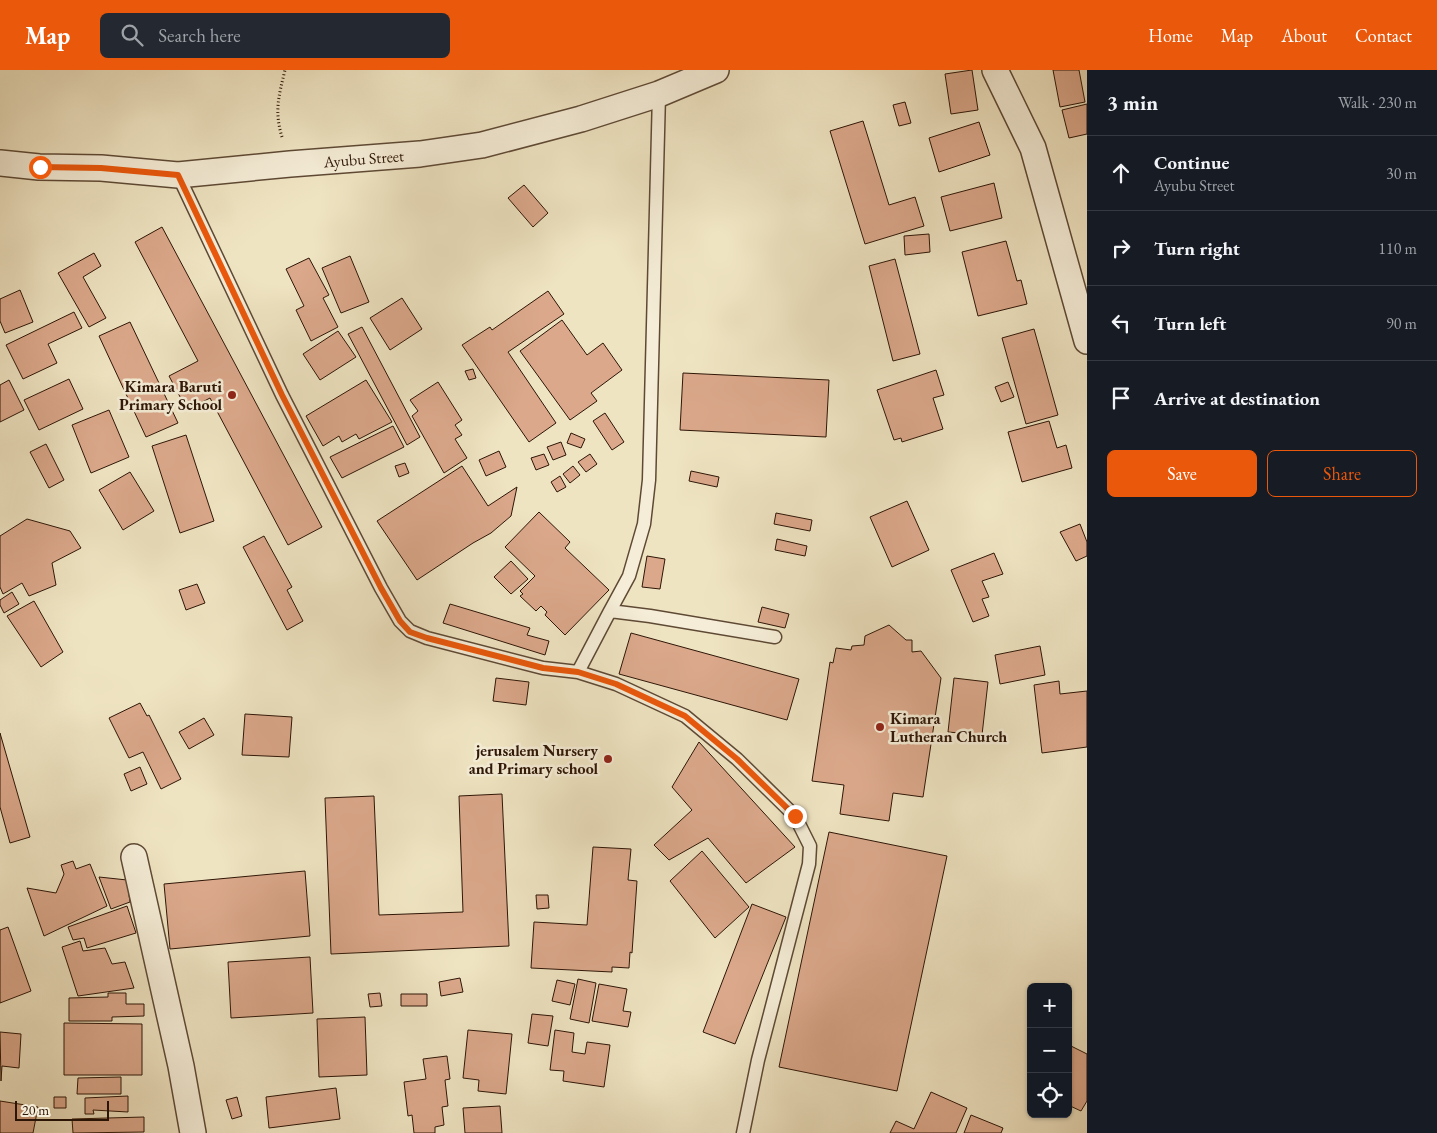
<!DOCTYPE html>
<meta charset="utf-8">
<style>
:root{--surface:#171b24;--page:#242831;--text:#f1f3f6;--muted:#9ea1a6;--line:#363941;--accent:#ea580c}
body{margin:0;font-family:"EB Garamond",serif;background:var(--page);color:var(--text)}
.controls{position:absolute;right:15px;bottom:15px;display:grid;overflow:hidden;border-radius:8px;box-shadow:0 1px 4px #0004}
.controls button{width:45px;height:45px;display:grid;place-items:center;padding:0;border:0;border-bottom:1px solid var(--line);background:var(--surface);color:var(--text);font:25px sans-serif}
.scale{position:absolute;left:15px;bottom:12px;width:94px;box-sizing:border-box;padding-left:5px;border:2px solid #2d1506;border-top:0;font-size:14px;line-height:18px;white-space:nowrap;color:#2d1506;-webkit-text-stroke:4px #f5edd7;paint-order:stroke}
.stop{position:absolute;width:15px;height:15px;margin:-11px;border:4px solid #ea580c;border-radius:50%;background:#fff}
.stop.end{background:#ea580c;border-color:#fff;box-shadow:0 1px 5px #0008}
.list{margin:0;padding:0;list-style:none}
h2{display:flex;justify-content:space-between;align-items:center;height:65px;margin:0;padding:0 20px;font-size:21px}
h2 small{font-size:16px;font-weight:400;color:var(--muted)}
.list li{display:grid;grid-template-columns:32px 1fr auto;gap:15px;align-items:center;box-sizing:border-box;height:75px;padding:0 20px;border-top:1px solid var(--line)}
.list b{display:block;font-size:19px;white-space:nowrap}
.list p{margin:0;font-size:16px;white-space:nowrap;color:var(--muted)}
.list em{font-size:16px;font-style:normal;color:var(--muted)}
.actions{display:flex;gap:10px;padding:15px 20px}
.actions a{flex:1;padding:11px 0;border:1px solid var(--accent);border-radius:8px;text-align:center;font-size:18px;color:var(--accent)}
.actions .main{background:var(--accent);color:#fff}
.icon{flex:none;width:28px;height:28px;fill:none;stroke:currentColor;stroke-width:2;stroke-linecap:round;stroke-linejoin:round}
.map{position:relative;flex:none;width:1087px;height:1063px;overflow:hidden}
header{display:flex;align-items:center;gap:30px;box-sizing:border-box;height:70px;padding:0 25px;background:var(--accent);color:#fff}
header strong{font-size:24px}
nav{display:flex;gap:28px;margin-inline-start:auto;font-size:18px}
.search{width:350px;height:45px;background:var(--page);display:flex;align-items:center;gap:12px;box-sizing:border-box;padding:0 18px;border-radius:8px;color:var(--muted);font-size:19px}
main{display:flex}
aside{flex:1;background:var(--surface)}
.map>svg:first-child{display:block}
</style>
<header>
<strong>Map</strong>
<div class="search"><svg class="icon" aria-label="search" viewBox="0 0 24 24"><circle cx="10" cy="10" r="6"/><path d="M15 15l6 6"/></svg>Search here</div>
<nav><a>Home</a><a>Map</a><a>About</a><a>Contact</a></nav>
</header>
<main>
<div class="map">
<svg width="1087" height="1063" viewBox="0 0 1087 1063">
<rect width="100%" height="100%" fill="#efe4c2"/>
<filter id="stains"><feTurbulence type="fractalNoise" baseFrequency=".004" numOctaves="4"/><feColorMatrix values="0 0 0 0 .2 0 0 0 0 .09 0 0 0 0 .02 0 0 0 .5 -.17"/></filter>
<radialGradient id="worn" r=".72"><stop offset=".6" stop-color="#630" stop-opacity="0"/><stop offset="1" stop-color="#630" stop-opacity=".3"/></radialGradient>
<path fill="#dba88b" stroke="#2d1506" d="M972,0l6,40 -27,4 -6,-40z
M1053,0h26l6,32 -25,5z
M905,32l6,21 -12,3 -6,-21z
M1087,34v30l-18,4 -7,-28z
M863,51l26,84 26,-8 9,29 -59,18 -35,-113z
M979,52l11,33 -51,17 -10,-34z
M994,113l8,35 -52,13 -9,-34z
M524,115l24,28 -15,14 -25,-29z
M162,157l160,300 -34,18 -78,-147 -23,12 -18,-34 29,-15 -63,-119z
M929,164l1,18 -25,3 -1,-19z
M1006,171l11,40 4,-1 6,24 -49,12 -16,-64z
M94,183l7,13 -18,11 23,41 -17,9 -31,-54z
M350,186l19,46 -28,11 -19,-45z
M309,188l20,37 -6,3 15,29 -27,14 -15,-31 8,-4 -18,-37z
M895,189l25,95 -27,7 -24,-95z
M20,220l13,32 -28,11 -5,-12v-22z
M548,221l16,23 -56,38 48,71 -27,19 -67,-97 28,-18 2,3z
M402,228l20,31 -32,21 -20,-32z
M74,242l8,16 -34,16 9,19 -34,16 -17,-34z
M562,250l25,35 16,-12 19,27 -31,23 6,8 -27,19 -50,-69z
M130,252l48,101 -32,14 -47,-101z
M362,257l58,110 -13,8 -59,-111z
M1034,259l24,86 -32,9 -24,-86z
M338,261l18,26 -36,23 -17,-26z
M473,299l3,9 -7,2 -4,-9z
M936,300l8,25 -11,3 10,31 -41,13 -1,-4 -7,2 -17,-50z
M683,303l146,7 -3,57 -146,-7z
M69,309l14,30 -44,21 -15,-30z
M9,310l15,30 -24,12v-37z
M366,310l26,42 -33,17 -3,-5 -14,8 -3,-6 -16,10 -17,-30z
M438,312l24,38 -7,5 7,10 -7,4 12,19 -23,15 -32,-57 6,-5 -8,-11z
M1008,312l6,15 -13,5 -6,-15z
M109,340l20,47 -38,16 -19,-48z
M605,343l19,29 -12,8 -19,-29z
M1049,351l8,27 9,-3 6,23 -50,14 -14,-50z
M393,356l11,21 -62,31 -12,-21z
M571,363l14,6 -4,9 -14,-5z
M186,365l28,86 -34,12 -28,-87z
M561,372l5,13 -13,5 -6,-13z
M46,374l18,36 -15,8 -19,-36z
M499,381l7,16 -20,9 -7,-16z
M544,384l5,11 -13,5 -5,-12z
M590,384l7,10 -11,8 -8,-10z
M405,393l4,10 -10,4 -4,-11z
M462,396l26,40 29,-19 -6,29 -20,17 -18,10 -56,37 -40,-59z
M573,396l7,9 -10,8 -7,-9z
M691,401l28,6 -2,10 -28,-6z
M130,402l24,39 -31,19 -24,-40z
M560,406l6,11 -9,5 -6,-10z
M907,431l22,49 -37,17 -22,-50z
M539,442l31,30 -5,6 44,42 -44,45 -20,-20 2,-3 -6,-6 -5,5 -16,-15 3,-2 -3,-3 15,-15 -30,-29z
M776,443l36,7 -2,11 -36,-7z
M27,449l43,12 11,17 -29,15 4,22 -27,11 -7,-13 -19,11 -3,-7v-51z
M1080,454l7,18v14l-11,5 -16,-29z
M264,466l28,51 -5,3 16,31 -16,9 -44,-83z
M777,469l30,7 -2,10 -30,-6z
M994,483l9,21 -21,7 7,16 -7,2 7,17 -16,6 -22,-52z
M647,486l18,3 -5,30 -18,-2z
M511,491l17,18 -17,15 -17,-17z
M197,514l8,19 -19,7 -7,-20z
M12,522l7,12 -15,9 -4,-8v-5z
M34,531l29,51 -22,15 -34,-51z
M450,534l80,24 -3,7 22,6 -4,14 -102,-32z
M762,537l27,7 -4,14 -27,-6z
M889,555l17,15h6v12l9,-1 20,27 -18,119 -30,-4 -4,28 -49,-7 4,-29 -32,-4 18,-119 3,1 3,-15 15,2 1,-4 12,-1 1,-9z
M631,563l168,46 -12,41 -168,-46z
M1040,576l5,29 -45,9 -5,-29z
M496,608l33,4 -3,23 -33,-4z
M954,608l34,4 -6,53 -34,-3z
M1059,611l1,13 27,-3v56l-45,6 -8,-68z
M140,633l7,13 2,-1 32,64 -20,10 -18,-37 -14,6 -20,-40z
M245,644l47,3 -3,40 -47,-2z
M204,648l10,17 -25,14 -10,-17z
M0,663l30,104 -20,6 -10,-36z
M699,672l96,105 -49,36 -38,-45 -39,22 -15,-15 38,-35 -20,-23z
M140,697l7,17 -16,7 -7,-17z
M502,724l7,152 -178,8 -6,-156 49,-2 5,119 84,-3 -4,-116z
M829,762l118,24 -50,235 -118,-24z
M593,777l38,2 -3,31 9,1 -5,72 -2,-1 -1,16 -17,-1v5l-81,-4 3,-46 53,3z
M702,781l47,56 -34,31 -45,-57z
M73,791l3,8 14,-5 17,42 -63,30 -17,-48 29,5 8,-19 -3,-9z
M305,801l5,65 -140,13 -6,-65z
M99,807l28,3 3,22 -19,7z
M536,825h12l1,13 -12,1z
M752,834l34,13 -51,127 -32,-12z
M127,836l9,27 -49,15 -3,-10 -11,2 -5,-13z
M8,857l23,64 -31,12v-73z
M80,871l3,10 22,-3 7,16 13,-2 9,26 -56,8 -16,-49z
M310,887l3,56 -82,5 -3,-56z
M460,908l3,14 -22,4 -2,-14z
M578,909l18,4 -7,40 -19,-4z
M557,910l18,4 -5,21 -18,-4z
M599,914l28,5 -4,22 8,1 -3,15 -36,-6z
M108,923h18v11h18v12l-32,1v4h-43v-23l39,-1z
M380,923l2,13 -12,1 -2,-13z
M401,924h26v12h-26z
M532,944l21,2 -5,30 -20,-3z
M365,947l2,58 -48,2 -2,-58z
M64,953l78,1v51h-78z
M468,960l44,4 -6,60 -28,-3 1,-11 -16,-2z
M555,960l19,3 -2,19 13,2 2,-12 23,3 -6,42 -41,-6 1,-10 -14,-1z
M0,962l21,2 -2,34 -17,-2 -1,15z
M1071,976l16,8v47l-6,10 -13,-6v-55z
M447,986l3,23 -5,1 3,26 -6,1 2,18 -9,2v6h-21l-2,-18 -4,1 -4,-34 22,-3 -3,-20z
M121,1007v17h-44l1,-16z
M336,1018l4,31 -71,9 -3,-31z
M931,1022l36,16 -11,25h-66l6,-12 18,8z
M128,1026v16l-35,-2 1,4h-9v-16z
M54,1027h12v11h-12z
M237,1027l5,19 -10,3 -6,-19z
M0,1031l38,6 -5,26h-33z
M500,1036l2,27h-37l-2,-25z
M971,1045l32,13 -2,5h-37z
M144,1047v15l-71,1 -1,-14z"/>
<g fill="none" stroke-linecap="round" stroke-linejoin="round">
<g stroke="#5e4935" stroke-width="15">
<path id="service" d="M178,105l104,220 99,193 19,33 10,10 17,7 116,30 35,4 38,12 69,32 52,43 58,57 15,30 -1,18 -51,196 -15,73
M610,541l19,-35 15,-52 5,-44 10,-386
M578,602l32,-61 40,5 125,21"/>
</g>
<g stroke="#5e4935" stroke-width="28">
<g id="minor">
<path d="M995,0l38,78 54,193"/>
<path id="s1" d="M0,93l39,4 62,1 77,7 112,-11 130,-10 62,-9 99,-26 78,-25 57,-24"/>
<path d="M134,787l47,209 12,67"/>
</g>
</g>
<path stroke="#2d1506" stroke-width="3" stroke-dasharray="1 2.5" stroke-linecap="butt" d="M282,67c-8,-26 -3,-42 3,-67"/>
<use href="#service" stroke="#f5edd7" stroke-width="12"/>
<use href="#minor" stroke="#f5edd7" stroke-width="25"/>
</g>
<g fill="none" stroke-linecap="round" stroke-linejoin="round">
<path stroke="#ea580c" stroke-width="6" d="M40,97l61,1 77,7 104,220 99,193 19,33 10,11 17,6 116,30 35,4 38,12 69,32 52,43 58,57"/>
</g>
<g fill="#8f2418" stroke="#f5edd7" stroke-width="2">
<circle cx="232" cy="325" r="5"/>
<circle cx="880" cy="657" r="5"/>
<circle cx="608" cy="689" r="5"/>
</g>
<g text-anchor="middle" stroke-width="5" stroke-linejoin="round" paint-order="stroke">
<g font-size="16" fill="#2d1506" stroke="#f5edd7">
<text dy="6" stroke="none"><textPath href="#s1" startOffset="365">Ayubu Street</textPath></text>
</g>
<g font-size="16" font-weight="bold" fill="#2d1506" stroke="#f5edd7" text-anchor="end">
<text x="222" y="322">Kimara Baruti<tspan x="222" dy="18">Primary School</tspan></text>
<text x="890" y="654" text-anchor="start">Kimara<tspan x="890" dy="18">Lutheran Church</tspan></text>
<text x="598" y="686">jerusalem Nursery<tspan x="598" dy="18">and Primary school</tspan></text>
</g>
</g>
<rect width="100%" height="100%" filter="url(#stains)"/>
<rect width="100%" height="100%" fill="url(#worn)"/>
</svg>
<div class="controls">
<button>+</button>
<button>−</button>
<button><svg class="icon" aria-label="locate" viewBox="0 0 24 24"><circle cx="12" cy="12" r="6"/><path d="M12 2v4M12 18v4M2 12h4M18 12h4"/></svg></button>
</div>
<div class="scale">20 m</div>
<div class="stop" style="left:40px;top:97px"></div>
<div class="stop end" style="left:795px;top:746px"></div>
</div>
<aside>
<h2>3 min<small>Walk · 230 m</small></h2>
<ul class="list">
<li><svg class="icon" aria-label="ahead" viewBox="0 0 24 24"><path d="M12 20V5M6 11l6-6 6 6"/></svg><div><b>Continue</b><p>Ayubu Street</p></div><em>30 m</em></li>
<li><svg class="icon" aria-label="right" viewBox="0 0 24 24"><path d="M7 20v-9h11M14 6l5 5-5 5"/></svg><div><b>Turn right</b></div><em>110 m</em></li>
<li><svg class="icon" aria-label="left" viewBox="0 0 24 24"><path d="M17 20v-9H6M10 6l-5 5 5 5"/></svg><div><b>Turn left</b></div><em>90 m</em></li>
<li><svg class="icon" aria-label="arrive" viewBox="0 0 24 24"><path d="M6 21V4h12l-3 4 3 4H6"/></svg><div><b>Arrive at destination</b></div></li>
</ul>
<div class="actions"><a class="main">Save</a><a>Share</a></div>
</aside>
</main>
